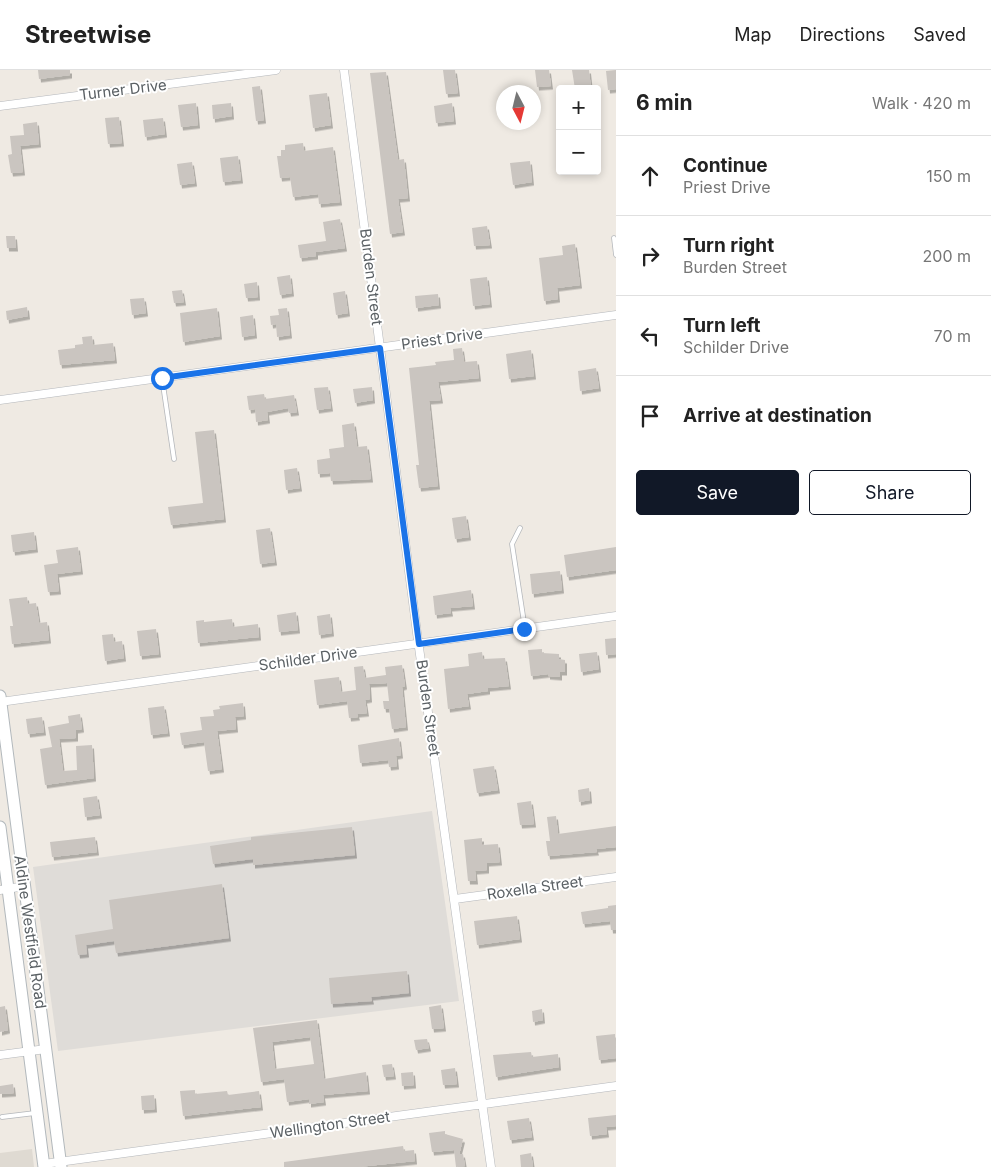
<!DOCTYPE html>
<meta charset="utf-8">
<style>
:root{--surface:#fff;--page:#f2f2f2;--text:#222;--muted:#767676;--line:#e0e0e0;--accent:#111827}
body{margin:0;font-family:Inter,sans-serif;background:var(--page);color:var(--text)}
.controls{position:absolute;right:15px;top:15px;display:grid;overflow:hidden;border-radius:5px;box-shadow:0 2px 8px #0003}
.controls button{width:45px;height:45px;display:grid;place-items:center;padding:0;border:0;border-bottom:1px solid var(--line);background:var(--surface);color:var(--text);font:25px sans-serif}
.compass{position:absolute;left:496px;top:15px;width:45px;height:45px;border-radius:50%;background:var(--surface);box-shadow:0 2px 8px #0003;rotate:173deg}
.stop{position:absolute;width:15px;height:15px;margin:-11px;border:4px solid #1a73e8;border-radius:50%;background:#fff}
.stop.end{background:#1a73e8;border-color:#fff;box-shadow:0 1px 5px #0008}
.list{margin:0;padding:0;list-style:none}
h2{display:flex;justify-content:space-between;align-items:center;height:65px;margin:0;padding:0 20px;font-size:21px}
h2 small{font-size:16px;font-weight:400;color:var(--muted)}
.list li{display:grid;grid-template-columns:32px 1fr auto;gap:15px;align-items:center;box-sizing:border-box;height:80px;padding:0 20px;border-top:1px solid var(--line)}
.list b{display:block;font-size:19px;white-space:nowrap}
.list p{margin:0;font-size:16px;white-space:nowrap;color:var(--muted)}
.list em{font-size:16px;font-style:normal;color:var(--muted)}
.actions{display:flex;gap:10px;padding:15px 20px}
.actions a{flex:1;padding:11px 0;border:1px solid var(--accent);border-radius:5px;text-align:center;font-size:18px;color:var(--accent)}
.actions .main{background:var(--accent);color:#fff}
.icon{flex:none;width:28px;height:28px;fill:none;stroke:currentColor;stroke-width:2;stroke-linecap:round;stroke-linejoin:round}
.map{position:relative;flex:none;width:616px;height:1097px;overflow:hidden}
header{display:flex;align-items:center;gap:30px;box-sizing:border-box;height:70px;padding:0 25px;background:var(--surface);border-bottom:1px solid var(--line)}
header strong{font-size:24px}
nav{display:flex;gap:28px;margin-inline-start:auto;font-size:18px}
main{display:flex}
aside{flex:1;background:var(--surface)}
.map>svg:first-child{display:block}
</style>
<header>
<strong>Streetwise</strong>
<nav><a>Map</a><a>Directions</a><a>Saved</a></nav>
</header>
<main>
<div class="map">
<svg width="616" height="1097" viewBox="0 0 616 1097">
<defs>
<filter id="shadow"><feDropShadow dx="2" dy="3.5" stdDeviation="0" flood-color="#0004"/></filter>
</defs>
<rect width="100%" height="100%" fill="#efeae3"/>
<path fill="#dfdcd8" d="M432,741l27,190 -401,50 -25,-184z"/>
<path fill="#dfdad2" d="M32,1079l2,18h-34v-14z"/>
<path fill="#cac5c0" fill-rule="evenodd" filter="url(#shadow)" d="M38,0h32v5l-31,4z
M443,0h12l3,23 -12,1z
M535,0h14l2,16 -14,1z
M572,0h17l2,19h-16z
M616,0v19l-8,1 -2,-19z
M386,2l12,88 6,-1 4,39 -10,1 5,33 -13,2 -20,-161z
M260,16l4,34 -8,1 -4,-34z
M327,23l4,32 -18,3 -4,-33z
M196,33l2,22 -17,2 -3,-22z
M231,33l1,13 -19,3 -1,-14z
M452,33l2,18 -18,2 -2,-17z
M119,47l3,26 -14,1 -3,-26z
M163,48l2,16 -20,3 -2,-17z
M37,52l2,22 -19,2 3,26 -12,1 -3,-18 4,-1 -2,-18 14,-1 -1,-11z
M303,73l1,8 29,-4 7,55 -21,2 -1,-10 -25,3 -3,-20 -10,1 -3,-22h4v-6h4v-5z
M238,86l3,24 -18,2 -3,-24z
M530,91l2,21 -19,3 -3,-22z
M192,92l3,21 -15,2 -3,-21z
M340,149l5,29 -29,4v4l-16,2 -2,-13 28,-4 -3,-19z
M487,156l3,19 -16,1 -2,-18z
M6,166h9l1,12h-9z
M575,174l5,41 -23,3 1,11 -14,2 -5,-43 24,-3 -1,-9z
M290,205l2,18 -12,2 -3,-18z
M487,207l3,27 -17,2 -3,-27z
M257,212l1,15 -12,1 -2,-14z
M182,220l2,12 -10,1 -2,-12z
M345,221l3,22 -12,2 -3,-22z
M438,224l1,11 -23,3 -1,-12z
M144,228l2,15 -14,2 -2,-16z
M27,237l1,9 -21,4 -1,-9z
M217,238l3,28 -37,6 -3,-29z
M287,238l3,27 -13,2 -1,-13 -5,1 -1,-9 9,-1 -1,-6z
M253,245l2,20 -13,2 -2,-20z
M92,266l1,9 20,-2 2,17 -55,5 -2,-15 17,-2v-3l8,-1 -1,-7z
M462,278l2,14 13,-1 2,17 -41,4 3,18 -12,1 9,85 -19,2 -3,-23h3l-10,-97 27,-3 -1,-3 19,-2 -1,-11z
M531,280l3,26 -25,3 -3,-25z
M596,298l3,20 -19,3 -2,-20z
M328,317l3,21 -14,2 -3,-22z
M372,317l1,13 -18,3 -2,-14z
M264,324l1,5 29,-4 3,17 -8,1 -1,-5 -21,4 1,8 -12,2 -1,-13 -6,1 -2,-14z
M354,353l3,24 10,-1 4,33 -40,2 -1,-8 -12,1 -1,-14 13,-2 -1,-9 15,-2 -2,-22z
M214,360l10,89 -53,6 -3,-18 35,-4 -8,-71z
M297,398l3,20 -14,2 -2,-20z
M466,446l3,21 -14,2 -3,-21z
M270,458l5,34 -15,2 -4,-34z
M34,462l2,17 -23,3 -2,-17z
M78,477l3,24 -24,3 2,17 -11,1 -4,-27 14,-2 -2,-13z
M616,477v23l-49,7 -3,-22z
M560,501l2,19 -30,4 -2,-20z
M471,520l2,16 -23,2 1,5 -16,2 -2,-19z
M27,527l1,7 8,-1 3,20 8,-1 2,18 -37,4 -2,-18h3l-4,-27z
M296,542l2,18 -19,2 -2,-17z
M330,544l2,19 -13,2 -2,-19z
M232,549l1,8 25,-3 1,13 -61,6 -2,-22 8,-1v2z
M156,559l3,25 -19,2 -3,-25z
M113,564l1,8 8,-1 2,17 -19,3 -3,-26z
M616,568v16l-10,1 -1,-16z
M542,579v4l17,1v5l6,1v12h-5v5l-12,-1v-2l-17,2 -3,-26z
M482,582l1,7 22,-1 4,28 -21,2v3l-21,3 2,12 -21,3 -4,-40 25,-3 -1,-12z
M597,582l2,17 -18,3 -2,-18z
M402,595l3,21 -3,1 4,40 -14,2 -3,-20h-5l-1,-8h6l-2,-18 -18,1 1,15 -5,1 2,13 -10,1 1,3 -9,1 -2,-17 -30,4 -3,-25 25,-3 2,15 15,-2 -2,-23 9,-1 2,12 21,-3 -1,-8z
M243,633l1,13 -9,1 1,12 -19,2 5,38 -14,2 -4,-29 -22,3 -2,-12 22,-3 -2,-13 14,-1 -1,-6 7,-1 -1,-3z
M164,636l4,27 -17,2 -3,-27z
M80,644l2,15 -6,1v8l-17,1 4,32 14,-1 -1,-24 16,-1 2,33 -49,7 -5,-36 12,-2 -4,-20 21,-4 -1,-7z
M42,647l2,15 -16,2 -2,-15z
M399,668l2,17 -5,1 1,10 -8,1 -1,-7 -28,3 -2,-18z
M494,696l4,24 -21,3 -4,-24z
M589,718l1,12 -11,2 -1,-12z
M97,726l3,19 -15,2 -2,-19z
M531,731l3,23 -14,1 -3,-22z
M556,746l2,18 58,-8v21l-20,2 1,3 -49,4 -2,-15h4l-3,-24z
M352,757l3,28 -102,10v-6l-40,5 -3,-18 41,-6v-3z
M95,767l2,15 -45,5 -2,-15z
M482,768v7l16,-1 2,18 -13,1v7l-12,1 1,10h-8l-4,-41z
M222,814l7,54 -113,15 -2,-12 -28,4 1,9 -9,1 -3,-20 38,-6 -4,-29z
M616,835v25h-5l-1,-9 -27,3 -2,-12 27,-4v-2z
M517,846l3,23 -43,6 -3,-24z
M407,901l2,22 -38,4 1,4 -41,3 -2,-26z
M441,935l3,23 -12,1 -3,-22z
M5,936l3,24 -8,2v-25z
M542,939l1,11 -10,2 -1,-11z
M317,950l7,59 42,-7 2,19 -45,4 1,7 -15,2v-5l-22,3 -3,-23 -23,3 -8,-54zM310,967l4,27 -39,5 -3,-27z
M615,964l1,24 -17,2 -3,-24z
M427,969l2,9 -13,2 -2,-10z
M531,982l1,5 26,-3 1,13 -63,10 -3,-22z
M392,994l2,12 -10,1 -2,-12z
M455,998l2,16 -14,1 -2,-15z
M413,1002l1,13 -12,1 -1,-13z
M13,1014l1,9 -14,1v-8z
M195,1020v4l32,-3 1,4 31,-4 2,16 -78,9 -3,-25z
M154,1025l1,14 -13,1 -1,-14z
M616,1045v11l-10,1 1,7 -17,2 -2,-18z
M529,1048l3,19 -22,3 -3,-19z
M445,1061v3l18,5 -4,16 4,-1 2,12 -9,1 -2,-17 -22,2 -3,-19z
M403,1076l1,5 10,-1 1,11 -57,6h-74v-5z
M531,1083l2,14h-12l-1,-12z"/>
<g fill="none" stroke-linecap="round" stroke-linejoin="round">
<g stroke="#b4b7bb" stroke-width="5.5">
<path id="lane" d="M614,168l2,17
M162,308l12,81
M520,458l-8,16 13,85
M2,1047l33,-4"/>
</g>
<g stroke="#b4b7bb" stroke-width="9">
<path id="street" d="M344,0l73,563 74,534
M0,36l276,-36
M0,330l616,-85
M0,632l616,-86
M0,820l25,-4
M455,829l161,-22
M0,985l46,-6
M44,1094l572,-78"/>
</g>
<g stroke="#b2b8bc" stroke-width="13">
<path id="secondary" d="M0,626l61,471
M0,757l44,340"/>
</g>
<use href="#lane" stroke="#fff" stroke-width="4"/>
<use href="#street" stroke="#fff" stroke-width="8"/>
<use href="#secondary" stroke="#fff" stroke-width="11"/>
</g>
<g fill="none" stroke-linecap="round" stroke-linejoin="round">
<path stroke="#1a73e8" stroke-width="6" d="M162,308l218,-30 39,296 105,-15"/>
</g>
<g text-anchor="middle" stroke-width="4" stroke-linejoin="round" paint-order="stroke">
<g font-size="15" fill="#5b6165" stroke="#fff">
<text transform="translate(123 20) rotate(-7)" y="5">Turner Drive</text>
<text transform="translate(371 207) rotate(83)" y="5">Burden Street</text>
<text transform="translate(442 269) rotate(-8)" y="5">Priest Drive</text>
<text transform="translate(308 589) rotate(-8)" y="5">Schilder Drive</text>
<text transform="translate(428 638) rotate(82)" y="5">Burden Street</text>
<text transform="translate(535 818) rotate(-8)" y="5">Roxella Street</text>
<text transform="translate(30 862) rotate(82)" y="5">Aldine Westfield Road</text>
<text transform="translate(330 1055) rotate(-8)" y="5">Wellington Street</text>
</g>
</g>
</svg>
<div class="controls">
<button>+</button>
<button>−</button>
</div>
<svg class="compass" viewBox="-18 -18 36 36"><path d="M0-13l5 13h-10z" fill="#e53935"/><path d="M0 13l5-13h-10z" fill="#767676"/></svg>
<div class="stop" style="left:162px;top:308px"></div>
<div class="stop end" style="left:524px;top:559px"></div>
</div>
<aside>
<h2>6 min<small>Walk · 420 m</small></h2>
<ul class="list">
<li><svg class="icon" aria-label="ahead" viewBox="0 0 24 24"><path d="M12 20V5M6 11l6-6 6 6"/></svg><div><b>Continue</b><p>Priest Drive</p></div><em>150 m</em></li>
<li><svg class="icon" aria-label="right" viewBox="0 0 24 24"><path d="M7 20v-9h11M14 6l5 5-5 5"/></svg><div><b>Turn right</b><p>Burden Street</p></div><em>200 m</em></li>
<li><svg class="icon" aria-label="left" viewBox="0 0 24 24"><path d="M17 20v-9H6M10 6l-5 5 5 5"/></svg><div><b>Turn left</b><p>Schilder Drive</p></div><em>70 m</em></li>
<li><svg class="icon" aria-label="arrive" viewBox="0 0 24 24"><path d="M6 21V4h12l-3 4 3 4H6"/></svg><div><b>Arrive at destination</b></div></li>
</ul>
<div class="actions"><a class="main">Save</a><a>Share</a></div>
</aside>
</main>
